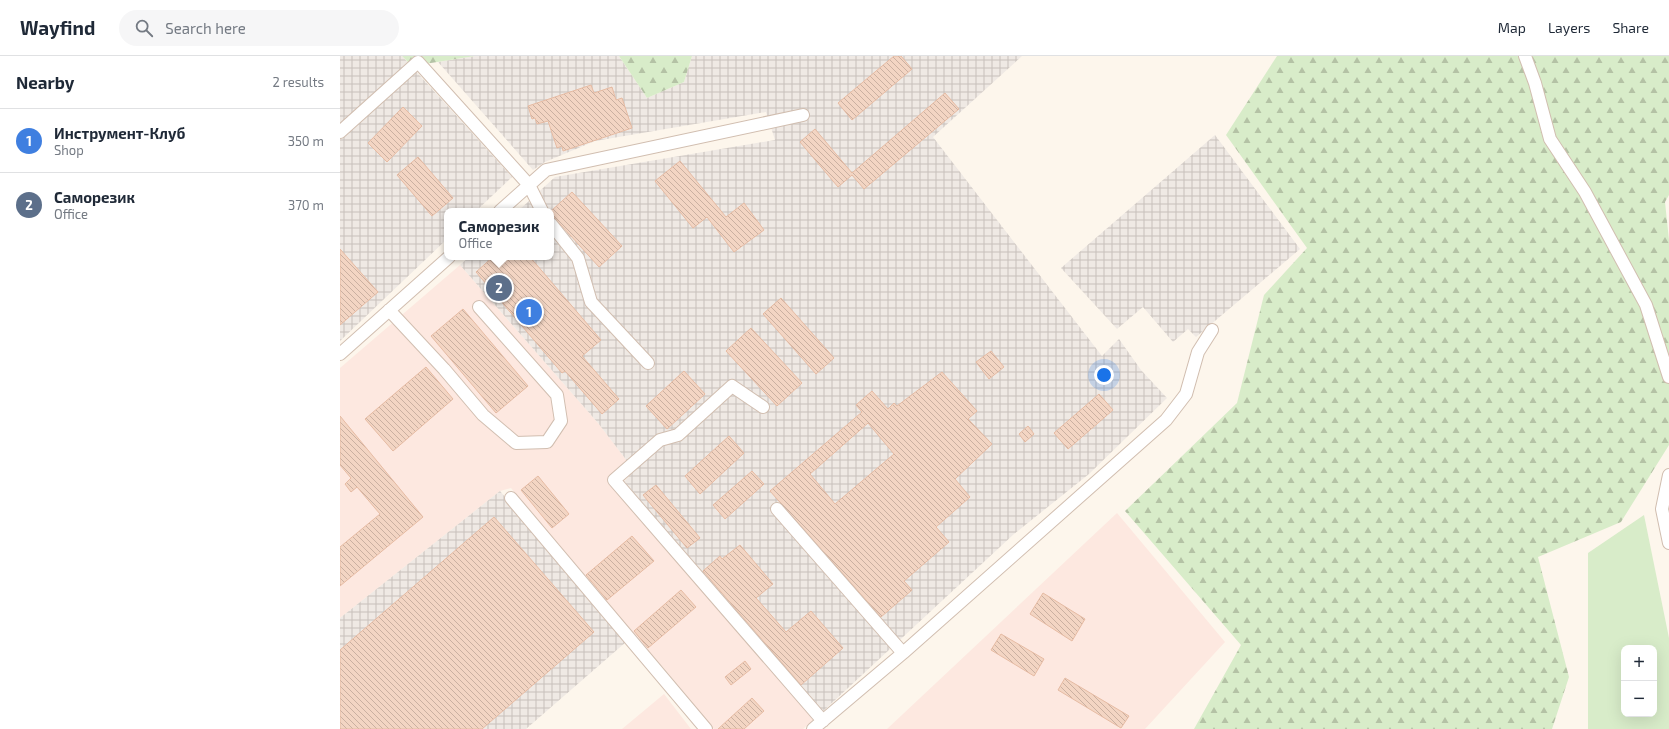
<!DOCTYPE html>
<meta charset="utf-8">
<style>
:root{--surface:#fff;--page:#f6f6f7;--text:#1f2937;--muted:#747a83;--line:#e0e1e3;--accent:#1a73e8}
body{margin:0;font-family:"Exo 2",sans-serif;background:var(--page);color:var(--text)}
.controls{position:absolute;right:12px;bottom:12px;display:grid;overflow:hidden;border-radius:8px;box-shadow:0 4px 16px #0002}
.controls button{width:36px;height:36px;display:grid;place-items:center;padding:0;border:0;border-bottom:1px solid var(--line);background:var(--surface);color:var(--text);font:20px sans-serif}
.you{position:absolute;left:764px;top:319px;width:14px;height:14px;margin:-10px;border:3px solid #fff;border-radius:50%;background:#1a73e8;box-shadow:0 0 0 6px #1a73e833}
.badge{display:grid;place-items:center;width:26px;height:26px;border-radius:50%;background:var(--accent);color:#fff;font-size:13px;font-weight:700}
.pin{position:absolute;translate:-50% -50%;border:2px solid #fff;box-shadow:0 1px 4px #0006}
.popup{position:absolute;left:104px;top:152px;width:110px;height:52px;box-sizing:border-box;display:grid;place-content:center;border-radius:8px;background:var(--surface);filter:drop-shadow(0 1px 3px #0005);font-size:13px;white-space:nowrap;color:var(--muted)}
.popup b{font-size:15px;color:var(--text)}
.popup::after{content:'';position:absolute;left:50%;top:100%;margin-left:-8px;border:8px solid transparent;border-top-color:var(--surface)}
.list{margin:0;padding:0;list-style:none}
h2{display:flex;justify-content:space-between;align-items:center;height:52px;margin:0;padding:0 16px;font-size:17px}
h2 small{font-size:13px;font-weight:400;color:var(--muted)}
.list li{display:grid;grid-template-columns:26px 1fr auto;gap:12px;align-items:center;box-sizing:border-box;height:64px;padding:0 16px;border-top:1px solid var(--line)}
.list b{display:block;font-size:15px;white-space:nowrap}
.list p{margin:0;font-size:13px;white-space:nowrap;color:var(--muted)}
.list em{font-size:13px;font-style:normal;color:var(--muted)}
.icon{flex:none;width:22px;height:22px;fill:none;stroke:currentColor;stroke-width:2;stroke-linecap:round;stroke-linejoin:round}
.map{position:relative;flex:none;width:1329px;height:673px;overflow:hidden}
header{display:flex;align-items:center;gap:24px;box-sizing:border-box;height:56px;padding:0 20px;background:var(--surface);border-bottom:1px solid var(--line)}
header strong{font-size:19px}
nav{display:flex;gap:22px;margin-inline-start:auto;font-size:14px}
.search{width:280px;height:36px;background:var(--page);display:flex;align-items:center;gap:10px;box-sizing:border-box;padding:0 14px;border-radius:22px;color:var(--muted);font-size:15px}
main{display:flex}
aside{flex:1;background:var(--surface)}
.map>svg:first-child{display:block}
</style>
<header>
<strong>Wayfind</strong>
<div class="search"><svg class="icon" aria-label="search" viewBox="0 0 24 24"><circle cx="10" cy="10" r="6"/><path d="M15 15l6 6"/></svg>Search here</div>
<nav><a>Map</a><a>Layers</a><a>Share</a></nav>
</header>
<main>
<aside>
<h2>Nearby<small>2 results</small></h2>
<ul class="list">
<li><span class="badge" style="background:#3f7fe0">1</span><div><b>Инструмент-Клуб</b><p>Shop</p></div><em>350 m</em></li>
<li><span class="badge" style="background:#5c6f8a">2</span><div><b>Саморезик</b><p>Office</p></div><em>370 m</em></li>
</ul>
</aside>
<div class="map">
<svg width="1329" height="673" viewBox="0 0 1329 673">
<defs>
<pattern id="industrial-grid" width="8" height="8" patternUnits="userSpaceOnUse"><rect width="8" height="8" fill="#efe9e4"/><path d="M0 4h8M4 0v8" fill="none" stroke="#c7c0bb"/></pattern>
<pattern id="forest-firs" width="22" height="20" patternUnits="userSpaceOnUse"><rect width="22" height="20" fill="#d8ecc9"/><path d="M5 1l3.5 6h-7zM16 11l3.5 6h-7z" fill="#b4c2a5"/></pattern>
<pattern id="building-back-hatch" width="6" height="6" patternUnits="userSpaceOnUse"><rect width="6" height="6" fill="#f3d5c3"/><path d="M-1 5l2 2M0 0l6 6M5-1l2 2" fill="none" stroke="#cab0a1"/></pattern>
</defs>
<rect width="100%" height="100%" fill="#fdf6ec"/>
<path fill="#fde8e0" d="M120,209l138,158 36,47 -10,11 196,233 -17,15h-89l-51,-62 -56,-60 -96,-119 -11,3 -160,127v-250z
M777,457l108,129 -80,87h-258z
M324,638l27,35h-69z"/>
<path fill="url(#industrial-grid)" d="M0,0h62l110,121 -36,34h-29v28l-107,102z
M135,0h144l28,42 37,-16 8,-26h330l-89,81 169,219 17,-17 22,31 26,28 -78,76 -75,60 -194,180 -107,-124 -89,-108 10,-12 -36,-47 -138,-158 9,-8h82v-46h-33l37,-34 220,-37 -9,-28 -171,29 -50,21 -12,8 -95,-108z
M875,79l85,114 -104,88 -8,-8 -15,13 -30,-35 -26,22 -56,-61z
M160,435l126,151 -100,87h-186v-111z"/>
<path fill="#d8ecc9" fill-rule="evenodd" d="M1304,459l25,123v91h-81v-176zM1284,592h30v66h-30z"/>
<path fill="url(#forest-firs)" d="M62,0h73l-63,10z
M279,0h73l-8,26 -37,16z
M937,0h392v139l-4,7 4,38v205l-48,77 -83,35 31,120 -17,52h-358l47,-84 -116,-134 112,-108 27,-108 43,-47 -81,-113z"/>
<path fill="url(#building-back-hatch)" stroke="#e6bba3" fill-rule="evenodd" d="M554,0h7l11,13 -60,51 -14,-17z
M251,29l3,8 18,-6 4,13 6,-2 10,30 -69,23 -1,-5 -5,2 -9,-27 -11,3 -2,-6 -3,1 -4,-13z
M605,37l14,16 -95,80 -12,-14 -14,12 -38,-45 15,-13 37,44z
M63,51l19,19 -35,36 -19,-19z
M78,101l35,41 -21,18 -35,-41z
M340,105l46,56 18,-14 20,27 -30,22 -27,-35 -14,11 -38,-47z
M232,136l50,54 -23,21 -48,-53v-3z
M0,193l38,43 -38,33z
M153,201h37l71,83 -19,16 37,43 -17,15 -37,-43 -3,2 -86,-101z
M441,242l53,60 -18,16 -53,-60z
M123,253l65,77 -32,27 -65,-77z
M411,272l51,55 -25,23 -51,-55z
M651,295l13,16 -15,12 -13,-17z
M86,311l27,32 -60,52 -28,-32z
M344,315l21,23 -38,35 -21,-23z
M602,316l35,39 -9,8 24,25 -37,35 15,18 -34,30 13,15 -45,39 8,9 -31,27 -111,-126 92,-79 -6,-7 16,-14 16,18 6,-6 3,3zM528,367l26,31 -59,50 -25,-30z
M759,338l14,16 -45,39 -14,-16z
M0,360l83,101 -83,69v-39l40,-33 -23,-27 -6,5 -6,-8 6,-6 -11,-13z
M688,370l6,8 -9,8 -6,-8z
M389,380l15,17 -44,41 -15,-18z
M412,415l12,13 -39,35 -12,-14z
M198,420l31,38 -17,14 -31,-38z
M316,429l44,53 -13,10 -44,-53z
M154,461l100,115 -112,97h-142v-79z
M292,480l22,25 -47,39 -21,-25z
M400,489l33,39 -17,14 30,34 25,-21 32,37 -42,37 -98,-114 17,-15 2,3z
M341,534l15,17 -48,41 -14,-17z
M703,537l42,26 -13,22 -42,-27z
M661,578l43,25 -10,17 -43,-26z
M405,605l6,8 -20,16 -6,-8z
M725,622l64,38 -8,12 -63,-38z
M412,642l12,13 -20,18h-26z"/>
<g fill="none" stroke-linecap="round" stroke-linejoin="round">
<g stroke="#d1beb0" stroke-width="14">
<path id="minor" d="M1185,0l10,27 15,56 35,53 61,113 23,72
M0,76l78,-70 111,123 13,26
M160,155l46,-41 257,-55
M211,168l27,34 13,44 57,61
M49,254l55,59 39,46 33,28 31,-1 14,-21 -4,-26 -78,-88
M0,298l109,-97
M423,351l-31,-21 -54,49 -18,5 -46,40 209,241
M1329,419l-7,34 7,34
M171,442l195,231
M437,453l126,144
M473,673l90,-76 263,-233 20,-26 12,-42 14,-22"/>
</g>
<use href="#minor" stroke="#fff" stroke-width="12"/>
</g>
</svg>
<div class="controls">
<button>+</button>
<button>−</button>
</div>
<div class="you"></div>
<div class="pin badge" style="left:189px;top:256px;background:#3f7fe0">1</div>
<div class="pin badge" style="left:159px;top:232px;background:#5c6f8a">2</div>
<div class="popup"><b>Саморезик</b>Office</div>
</div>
</main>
